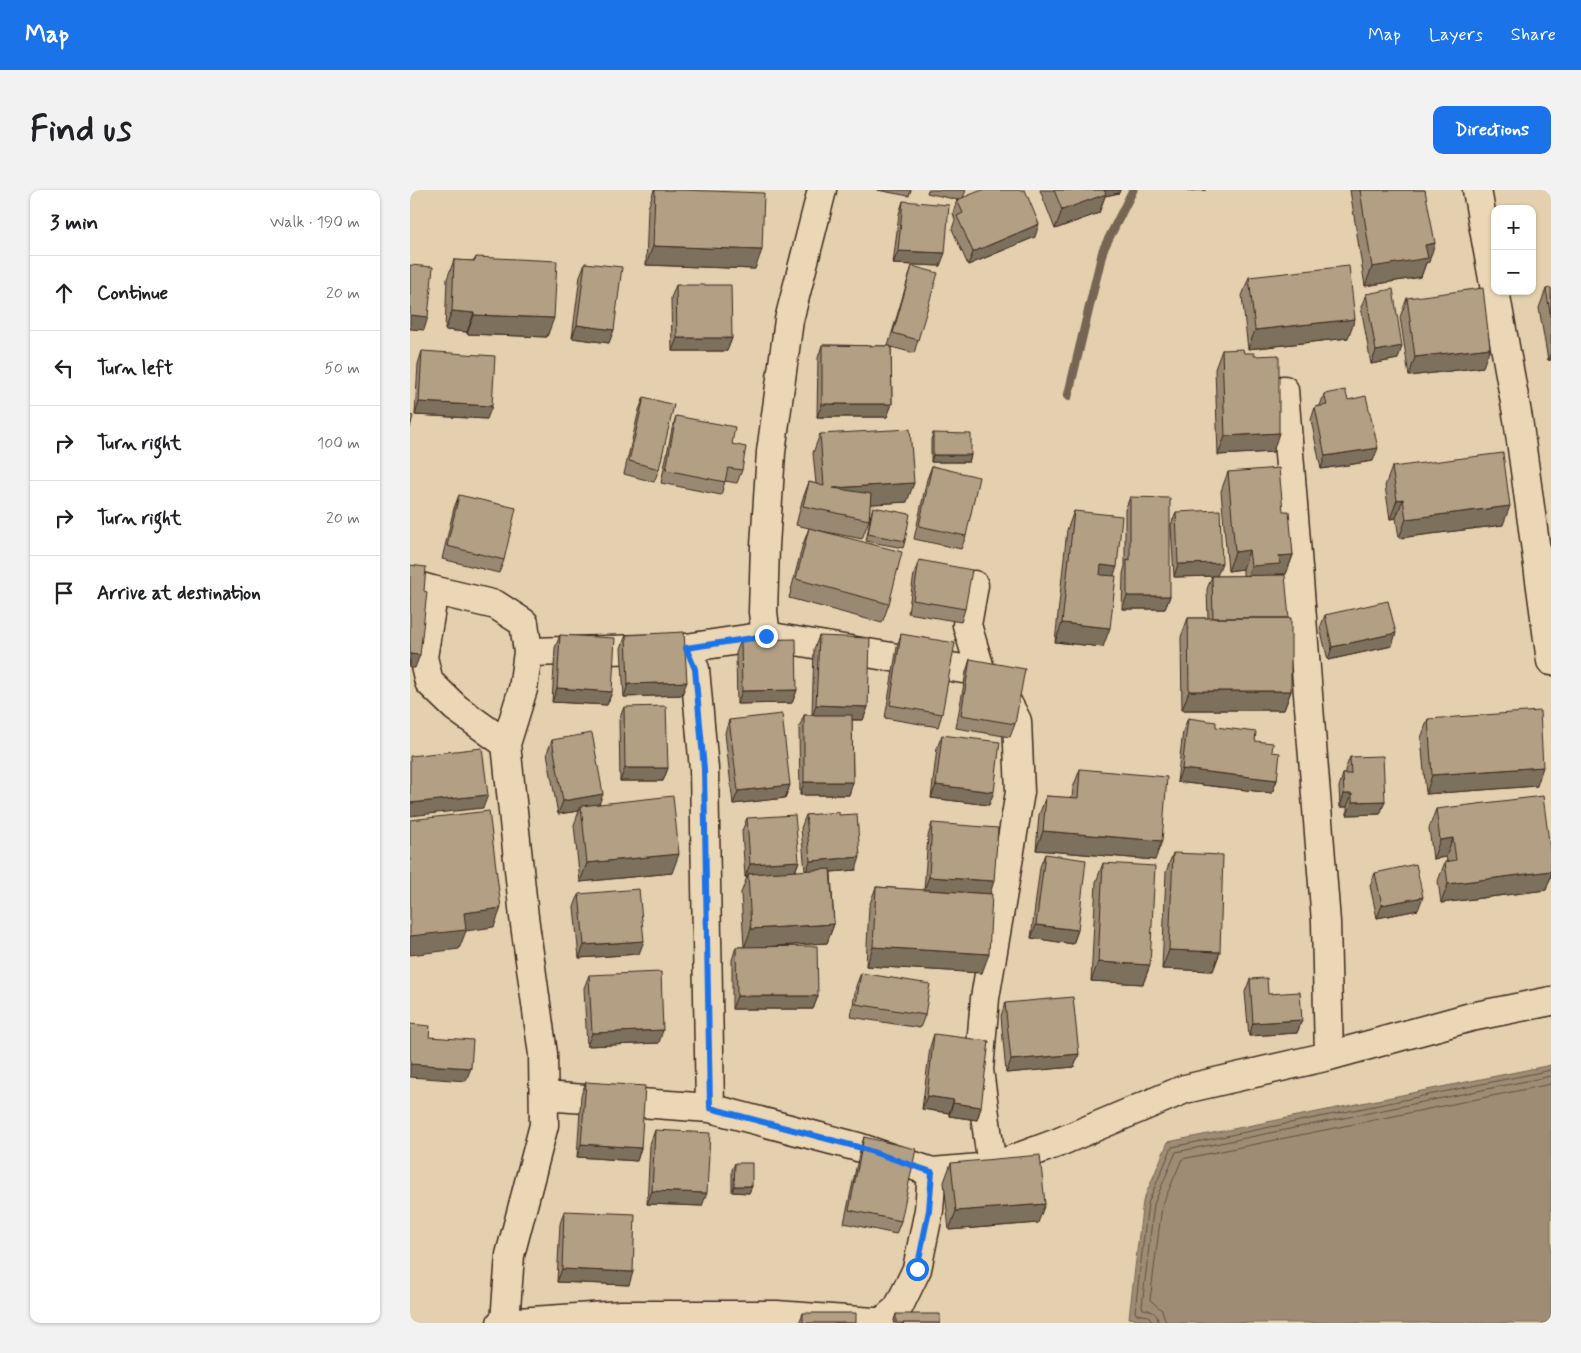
<!DOCTYPE html>
<meta charset="utf-8">
<style>
:root{--surface:#fff;--page:#f2f2f2;--text:#202124;--muted:#757577;--line:#e0e0e0;--accent:#1a73e8}
body{margin:0;font-family:Mynerve,sans-serif;background:var(--page);color:var(--text)}
.controls{position:absolute;right:15px;top:15px;display:grid;overflow:hidden;border-radius:10px;box-shadow:0 1px 4px #0004}
.controls button{width:45px;height:45px;display:grid;place-items:center;padding:0;border:0;border-bottom:1px solid var(--line);background:var(--surface);color:var(--text);font:25px sans-serif}
.stop{position:absolute;width:15px;height:15px;margin:-11px;border:4px solid #1a73e8;border-radius:50%;background:#fff}
.stop.end{background:#1a73e8;border-color:#fff;box-shadow:0 1px 5px #0008}
.list{margin:0;padding:0;list-style:none}
h2{display:flex;justify-content:space-between;align-items:center;height:65px;margin:0;padding:0 20px;font-size:21px}
h2 small{font-size:16px;font-weight:400;color:var(--muted)}
.list li{display:grid;grid-template-columns:32px 1fr auto;gap:15px;align-items:center;box-sizing:border-box;height:75px;padding:0 20px;border-top:1px solid var(--line)}
.list b{display:block;font-size:19px;white-space:nowrap}
.list em{font-size:16px;font-style:normal;color:var(--muted)}
.icon{flex:none;width:28px;height:28px;fill:none;stroke:currentColor;stroke-width:2;stroke-linecap:round;stroke-linejoin:round}
.map{position:relative;flex:none;width:1141px;height:1133px;overflow:hidden;border-radius:10px}
header{display:flex;align-items:center;gap:30px;box-sizing:border-box;height:70px;padding:0 25px;background:var(--accent);color:#fff}
header strong{font-size:24px}
nav{display:flex;gap:28px;margin-inline-start:auto;font-size:18px}
.intro{display:flex;align-items:center;justify-content:space-between;box-sizing:border-box;height:120px;padding:0 30px}
h1{margin:0;font-size:35px}
.button{padding:12px 22px;border-radius:10px;background:var(--accent);color:#fff;font-size:18px;font-weight:700}
main{display:flex;gap:30px;padding:0 30px}
aside{flex:1;background:var(--surface);border-radius:10px;box-shadow:0 1px 4px #0004}
.map>svg:first-child{display:block}
</style>
<header>
<strong>Map</strong>
<nav><a>Map</a><a>Layers</a><a>Share</a></nav>
</header>
<div class="intro"><h1>Find us</h1><a class="button">Directions</a></div>
<main>
<aside>
<h2>3 min<small>Walk · 190 m</small></h2>
<ul class="list">
<li><svg class="icon" aria-label="ahead" viewBox="0 0 24 24"><path d="M12 20V5M6 11l6-6 6 6"/></svg><div><b>Continue</b></div><em>20 m</em></li>
<li><svg class="icon" aria-label="left" viewBox="0 0 24 24"><path d="M17 20v-9H6M10 6l-5 5 5 5"/></svg><div><b>Turn left</b></div><em>50 m</em></li>
<li><svg class="icon" aria-label="right" viewBox="0 0 24 24"><path d="M7 20v-9h11M14 6l5 5-5 5"/></svg><div><b>Turn right</b></div><em>100 m</em></li>
<li><svg class="icon" aria-label="right" viewBox="0 0 24 24"><path d="M7 20v-9h11M14 6l5 5-5 5"/></svg><div><b>Turn right</b></div><em>20 m</em></li>
<li><svg class="icon" aria-label="arrive" viewBox="0 0 24 24"><path d="M6 21V4h12l-3 4 3 4H6"/></svg><div><b>Arrive at destination</b></div></li>
</ul>
</aside>
<div class="map">
<svg width="1141" height="1133" viewBox="0 0 1141 1133">
<rect width="100%" height="100%" fill="#e4d0af"/>
<filter id="ink" filterUnits="userSpaceOnUse"><feTurbulence type="fractalNoise" baseFrequency=".02" numOctaves="2"/><feDisplacementMap in="SourceGraphic" scale="10" xChannelSelector="R" yChannelSelector="G"/><feConvolveMatrix kernelMatrix="1 2 1 2 8 2 1 2 1" color-interpolation-filters="sRGB"/></filter>
<g filter="url(#ink)">
<path fill="#9e8c74" stroke="#766552" d="M1141,875v258h-385l-37,-5 14,-117 25,-59z"/>
<g fill="none" stroke-linecap="round" stroke-linejoin="round">
<path stroke="#635140" stroke-width="1" d="M742,1133l-3,-7 -13,-2 -1,-3 13,-108 24,-56 379,-77
M748,1133c0,-10 -6,-13 -15,-14l-1,-3 12,-102 22,-52 375,-76
M756,1133l-4,-13 -12,-10 12,-94 20,-47 369,-75"/>
<path stroke="#766552" stroke-width="9" d="M658,206l35,-146 30,-60"/>
<g stroke="#3b2a1e" stroke-width="31">
<path id="minor" d="M1067,0l18,100
M1085,101l23,128 33,242
M874,200l42,532 3,134
M0,394l22,6 -1,19 -8,48 6,25 27,26 50,36
M564,395l-7,40 14,47 21,20 15,29 3,71 -35,206 -6,72 13,97
M22,400l64,15 28,18 4,29 -5,37 -17,55 18,173 19,137 1,71 -34,130 -5,67
M356,446l-3,-24 2,-66 6,-94 18,-132 33,-130
M276,458l9,21 9,100 6,339
M118,462l158,-4 80,-12 215,36
M134,906l166,12 148,39 74,25 60,-5 65,-24 128,-54 144,-33 142,-39 80,-16
M91,1133l120,-8h155l112,8
M471,1133l17,-15 19,-39 12,-59 3,-38"/>
</g>
<use href="#minor" stroke="#ebd7b5" stroke-width="28"/>
</g>
<path fill="#9a8972" stroke="#3b2a1e" d="M244,0l101,79 -109,-4 2,-57z
M467,0h34l-2,6z
M518,0h38l-3,8 72,39 -67,28 -16,-36 3,-9 -2,-7 4,-13h1l-31,-7z
M630,0h80l-1,3 -14,3 -6,17 -44,16z
M940,0h75l4,72 -3,1 -5,14 -56,9z
M493,11l37,65 -47,-2 6,-50z
M66,67l71,80 -80,-3v-2l-22,-2 2,-51 7,-19 20,1z
M175,73l24,80 -37,-5 8,-62z
M502,76l6,74 -4,13 -23,-6 1,57 -5,13h-70l1,-59 4,-13 66,1 20,-67z
M839,87l99,61 -100,11 -6,-53z
M266,95l56,53 -5,13h-55l-1,-53z
M1141,98v72h-3l-9,-52 7,-19z
M956,104l32,65 -27,5 -10,-57z
M997,108l76,69 -74,9 -9,-59z
M812,160l22,3 29,99 -55,3 -3,-86z
M12,161l65,68 -72,-4 3,-51z
M914,204l24,6 25,61 -52,8 -10,-49 4,-13 5,-1z
M234,207l15,72 -5,13 -30,-8 15,-64z
M266,226l56,28 10,26 -5,13 -12,-2 -4,14 -60,-12 11,-54z
M523,243l38,22 -2,7h-38v-22z
M410,244l87,68 -37,2 -1,16 -7,19 -51,-10 78,75 -7,19 -93,-25 13,-51 7,-19 -13,-3 6,-24 7,-19 7,2 -3,-31z
M522,276l34,70 -5,13 -47,-10 13,-60z
M982,277l111,58 -104,13 -3,-20 -6,1 -5,-33z
M818,282l55,39 10,44 -7,19 -10,1 15,116 -7,19h-102l-1,-73 7,-19h20l-1,-29 5,-13h31v-7l-15,2 -7,-80z
M49,305l45,65 -5,13 -57,-14 12,-51z
M720,307l40,99 -5,13h-43l1,-35 2,-8v-56z
M463,317l32,34 -2,7 -37,-7 5,-27z
M664,321l40,65 -11,71 -48,-5 12,-112z
M766,322l41,64 -43,1 -3,-52z
M509,370l46,49 -4,13 -53,-9 6,-39z
M915,425l67,31 -64,14 -8,-32z
M491,444l41,80 -4,13 -53,-9 12,-71z
M150,445l52,57 -5,13 -55,-3 3,-54z
M216,445l56,60 -58,2 -3,-49z
M409,446l49,71 -5,13h-11l1,62 -4,13h-49l-1,-67 5,-13h8l2,-66z
M331,450l56,50 -5,13 -55,1 -1,-51z
M560,469l45,65 -5,13 -54,-9 10,-56z
M214,517l44,61 -5,13h-43l-1,-61z
M778,528l67,23 17,11 5,28 -5,13 -95,-11 6,-51z
M1018,529l109,67 -111,8 -5,-56z
M319,530l61,65 -5,13 -52,6 -8,-71z
M532,545l47,70 -58,-7 6,-50z
M142,550l48,64 72,69 -92,9 -6,-57 5,-14 -21,3 -11,-61z
M940,567l35,44 -5,13 -33,1v-8h-7l-1,-20 4,-13h2v-4z
M670,579l75,91 -119,-10 3,-35 7,-19 26,2 1,-10z
M1026,619l115,48v19l-5,14 -105,13 -3,-22 7,-19 2,-1 -1,-4 -13,2 -4,-31z
M396,625h33l17,55 -25,2 3,52 -7,19 -55,3 46,50 -5,13h-81v-49l4,-13h8l-3,-54 6,-16h-2l-3,-46 5,-13 52,43 -4,11 10,-1 -4,-43z
M522,633l58,71 -8,79 -116,-7 3,-60 7,-19 48,3 4,-54z
M763,663l47,99 -7,19 -51,-2 4,-97z
M635,664l33,76 -5,14 -42,-6 9,-71z
M693,673l47,102 -7,19 -52,-3 5,-99z
M965,683l43,37 -41,8 -7,-32z
M169,704l60,60 -60,4 -5,-51z
M451,783l64,42 -5,13 -69,-11 5,-31z
M179,785l70,68 -72,3 -3,-58z
M840,789l18,15 34,26 -5,13 -48,3 -4,-44z
M595,813l74,51 -5,13 -68,6 -5,-57z
M524,844l47,73 -4,13 -28,-4v-3l-27,-4 8,-62z
M176,892l55,66 -4,13 -60,-4 4,-62z
M245,940l47,76 -55,-2 3,-60z
M454,947l37,84 -5,13 -52,-11 16,-73z
M325,973l17,23 -3,7 -17,-1v-22z
M541,973l87,60 -89,7 -5,-48z
M154,1021l65,74 -72,-3 3,-58z
M393,1123l53,10h-57z
M486,1124l44,9h-47z"/>
<path fill="#7d6f5c" stroke="#3b2a1e" d="M691,0h19l-1,3 -14,3 -6,17 -44,16 7,-19z
M778,0h18l-19,1z
M629,34l-4,13 -67,28 5,-13z
M1025,53l-6,19 -3,1 -5,14 -56,9 7,-19 53,-22z
M243,56l109,4 -7,19 -109,-4z
M488,61l47,2 -5,13 -47,-2z
M42,121l22,2 -7,19 -22,-2z
M0,125l18,2 -4,13 -14,-1z
M64,125l80,3 -7,19 -80,-3z
M945,129l-7,19 -100,11 7,-19z
M167,135l37,5 -5,13 -37,-5z
M267,148h55l-5,13h-55z
M992,156l-4,13 -27,5 5,-13z
M1080,158l-7,19 -74,9 6,-19z
M1141,162v8h-3z
M9,212l73,4 -5,13 -72,-4z
M412,214h70l-5,13h-70z
M869,243l-6,19 -55,3 7,-19z
M968,258l-5,13 -52,8 4,-13z
M523,265h38l-2,7h-38z
M504,293l-7,19 -81,5 7,-19z
M993,309l-7,19 -6,1 7,-19z
M1100,316l-7,19 -104,13 7,-19z
M839,360l-6,19 -15,2 7,-19z
M883,365l-7,19h-10l-3,9 -29,3 7,-20 28,-10z
M812,373l-5,13 -43,1 4,-13z
M691,375l16,2 -7,19 -16,-2z
M717,406h43l-5,13h-43z
M652,433l48,5 -7,19 -48,-5z
M986,443l-4,13 -64,14 4,-13z
M0,464l10,1 -5,13h-5z
M277,492l-5,13 -58,2 4,-13z
M147,498l55,4 -5,13 -55,-3z
M387,500l-5,13 -55,1 5,-13z
M779,501h102l-7,19h-102z
M406,515l52,2 -5,13 -51,-2z
M1133,577l-6,19 -111,8 6,-19z
M215,578h43l-5,13h-43z
M772,579l95,11 -5,13 -95,-11z
M394,592h49l-4,13h-49z
M380,595l-5,13 -52,6 5,-13z
M526,595l58,7 -5,13 -58,-7z
M193,604l-5,13 -17,-1 -2,5 -21,3 5,-13z
M934,604h8l-5,13h-7z
M78,605l-5,13 -73,8v-13z
M975,611l-5,13 -33,1 5,-13z
M633,641l119,10 -7,19 -119,-10z
M1043,648l-7,19 -13,2 7,-19z
M269,664l-7,19 -92,9 7,-19z
M450,667l-4,13 -51,4 5,-13z
M389,671l-5,13h-46l-1,3h-2l5,-13z
M1141,681v5l-5,14 -105,13 7,-19z
M519,687l65,4 -4,13 -66,-4z
M1013,707l-5,13 -41,8 5,-13z
M91,718l-7,19 -28,4 -7,18 -49,6v-19l54,-23z
M424,734l-7,19 -83,5 7,-19z
M626,735l42,5 -5,14 -42,-6z
M234,751l-5,13 -60,4 5,-13z
M463,757l116,7 -7,19 -116,-7z
M759,760l51,2 -7,19 -51,-2z
M688,772l52,3 -7,19 -52,-3z
M327,806h81l-5,13h-81z
M892,830l-5,13 -48,3 4,-13z
M253,840l-4,13 -72,3 5,-13z
M669,864l-5,13 -68,6 5,-13z
M0,874l61,4 -5,13 -56,-4z
M517,906l27,4 -5,13 -27,-4z
M543,913l28,4 -4,13 -28,-4z
M171,954l60,4 -4,13 -60,-4z
M324,996h18l-3,7 -17,-1z
M242,1001l55,2 -5,13 -55,-2z
M635,1014l-7,19 -89,7 7,-19z
M152,1079l71,3 -4,13 -72,-3z"/>
<path fill="#b39f84" stroke="#3b2a1e" d="M245,0h28l81,3 -2,57 -109,-4z
M572,0h43l14,34 -66,28 -16,-36 6,-3 -6,-13z
M644,0h50l2,4 -44,16z
M950,0h65l10,53 -10,2 3,13 -56,9z
M493,11l46,4 -4,48 -47,-2z
M66,67l81,4 -3,57 -80,-3v-2l-22,-2 2,-51 21,1z
M175,73l37,4 -8,63 -37,-5z
M0,75l23,2 -5,50 -18,-2z
M502,76l26,7 -20,67 -25,-7z
M939,76l6,53 -100,11 -6,-53z
M266,95h55l1,53h-55z
M1073,98l7,60 -75,9 -8,-59z
M1141,98v30l-5,-29z
M983,99l9,57 -26,5 -10,-57z
M412,155l69,1 1,58h-70z
M833,159l1,4h10v3l25,-1v78l-54,3 -3,-86z
M12,161l73,5 -3,50 -73,-4z
M935,200l3,10 18,-4 12,52 -53,8 -10,-49 12,-2 -3,-11z
M234,207l30,8 -15,64 -30,-8z
M0,225l3,1 -3,12z
M266,226l59,11 -3,17 14,3 -4,23 -14,-2 -3,14 -59,-12z
M500,239l4,54 -81,5 38,6 -2,26 -66,-14 6,-24 15,4 -4,-52z
M523,243l38,1v21h-38z
M1093,263l7,53 -104,13 -3,-20 -6,1 -5,-33z
M522,276l47,11 -13,59 -47,-10z
M869,278l4,43h6l4,44 -14,1 1,8 -29,2 -2,-16 -14,2 -7,-80z
M49,305l57,13 -12,52 -57,-14z
M720,307l40,1v98h-43v-36l3,1z
M463,317l37,7 -5,27 -37,-7z
M810,320l2,53 -44,1 -2,-52z
M664,321l48,5 -5,51 -16,-2 -1,10 16,1 -6,52 -48,-5z
M399,338l93,24 -13,52 -93,-25z
M509,370l53,10 -7,39 -52,-9z
M0,375l16,2 -2,24 3,1 -7,63 -10,-1z
M875,385l4,43h-76l-1,-42z
M978,411l8,32 -64,14 -7,-32z
M778,428h103v73h-102z
M274,442l3,50 -59,2 -2,-49z
M491,444l54,9 -13,71 -52,-9z
M150,445l55,3 -3,54 -55,-4z
M409,446l51,2 -2,69 -52,-2z
M386,449l1,51 -55,1 -1,-51z
M560,469l55,10 -10,55 -54,-9z
M256,516l2,62h-43l-1,-61z
M1130,521l3,56 -111,8 -4,-56z
M372,524l8,71 -52,6 -9,-71z
M394,525h48l1,67h-49z
M778,528l28,4v5l40,5 -1,9 18,2 -1,9 8,1 -3,27 -95,-11z
M182,543l11,61 -40,7 -11,-61z
M532,545l58,7 -6,50 -58,-7z
M72,558l6,47 -78,8v-47z
M973,566l2,45 -33,1v-8h-8l-1,-20h8l-1,-17z
M670,579l87,8 -5,64 -119,-10 3,-35 32,2z
M263,606l6,58 -92,9 -6,-57z
M1133,606l8,61v14l-103,13 -3,-22 11,-2 -3,-22 -13,2 -4,-31z
M79,621l12,97 -37,5 2,17 -56,6v-116z
M429,622v3l18,-1 3,43 -50,4 -4,-46z
M385,625l4,46 -49,3 -3,-46z
M522,633l66,5 -4,53 -65,-4z
M763,663l50,2 -3,97 -51,-2z
M635,664l41,6 -8,70 -42,-5z
M693,673l52,3 -5,99 -52,-3z
M1006,674l7,33 -41,8 -7,-32z
M420,679l4,55 -83,5 -3,-55z
M466,697l116,7 -3,60 -116,-7z
M229,699l5,52 -60,4 -5,-51z
M407,756l1,50h-81l-1,-49z
M251,782l2,58 -71,3 -3,-58z
M451,783l69,11 -5,31 -69,-11z
M857,788l1,16 32,-2 2,28 -49,3 -3,-44z
M663,807l6,57 -68,6 -6,-57z
M0,834l20,2 -1,11 44,3 -2,28 -61,-4z
M524,844l55,7 -8,66 -28,-4 1,-3 -27,-4z
M176,892l59,4 -4,62 -60,-4z
M245,940l55,3 -3,60 -55,-2z
M454,947l52,12 -15,72 -52,-11z
M630,965l5,49 -89,7 -5,-48z
M325,973h17v23h-18z
M154,1021l71,3 -2,58 -71,-3z
M393,1123h53v10h-53z
M486,1124h44v9h-44z"/>
</g>
<g fill="none" stroke-linecap="round" stroke-linejoin="round" filter="url(#ink)">
<path stroke="#1a73e8" stroke-width="6" d="M356,446l-80,12 9,21 9,100 6,339 148,39 74,25 -3,38 -12,59"/>
</g>
</svg>
<div class="controls">
<button>+</button>
<button>−</button>
</div>
<div class="stop" style="left:507px;top:1079px"></div>
<div class="stop end" style="left:356px;top:446px"></div>
</div>
</main>
